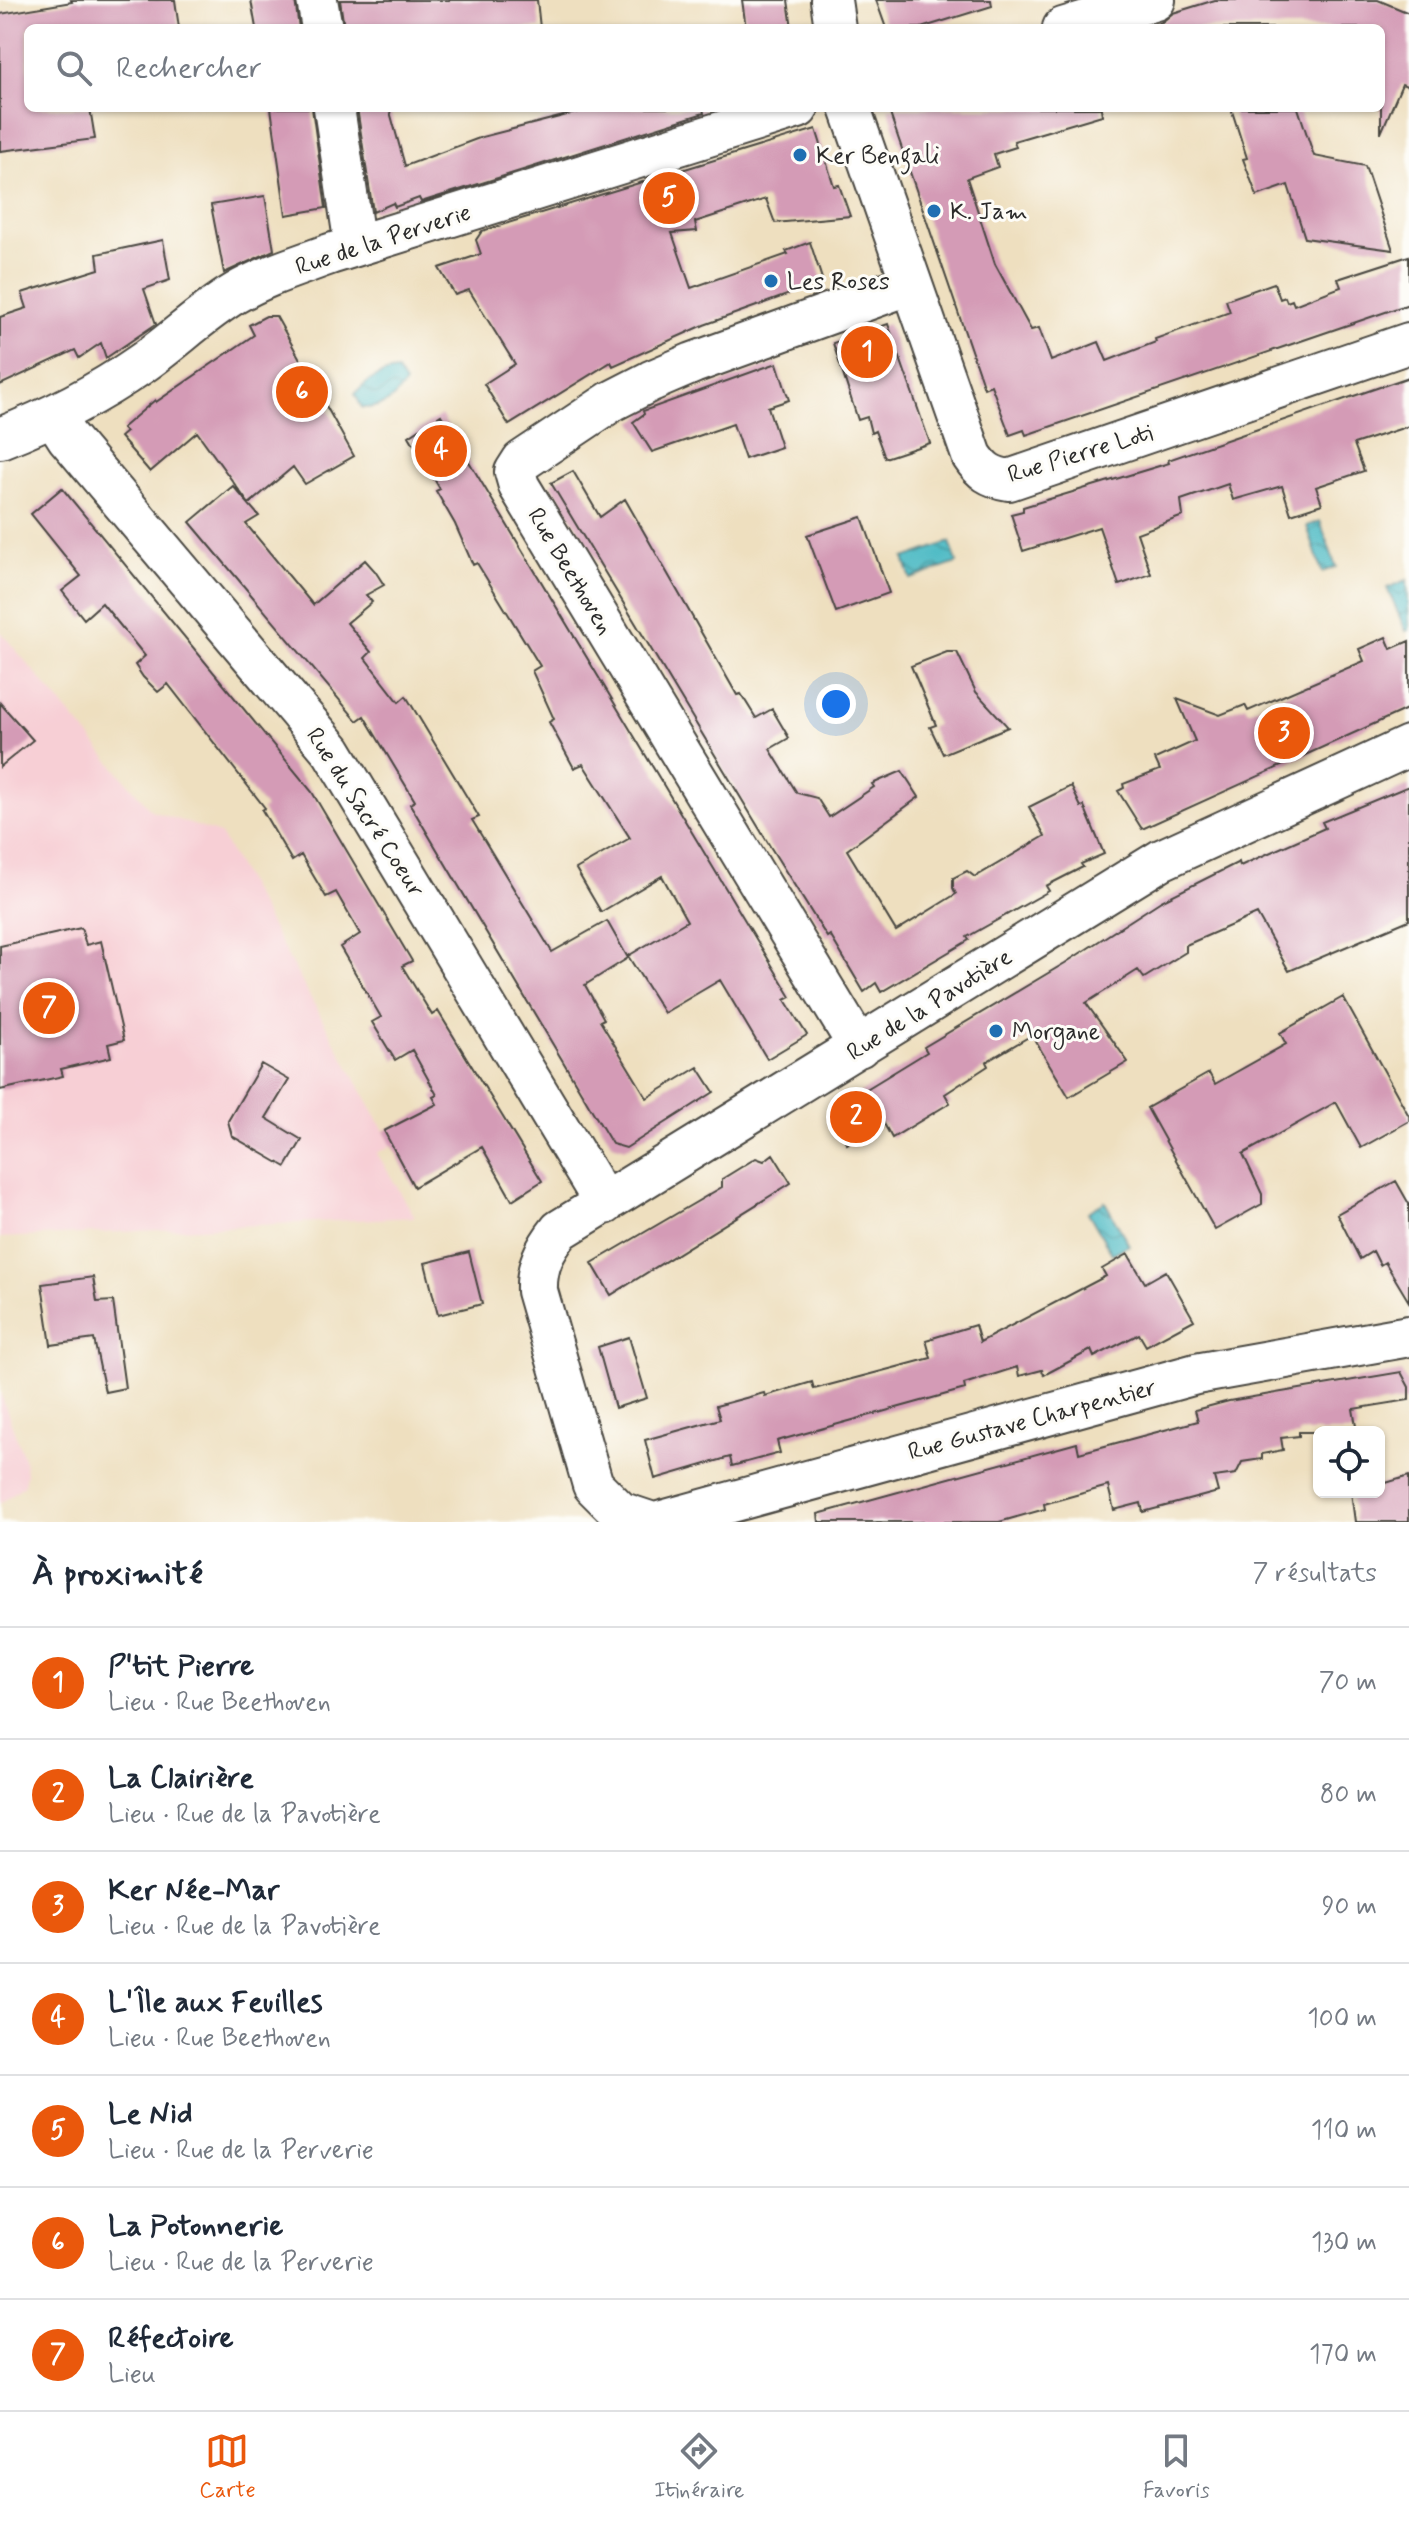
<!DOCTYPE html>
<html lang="fr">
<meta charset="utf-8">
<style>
:root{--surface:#fff;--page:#f6f6f7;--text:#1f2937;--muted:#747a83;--line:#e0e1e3;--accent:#ea580c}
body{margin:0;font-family:Mynerve,sans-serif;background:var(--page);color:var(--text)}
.controls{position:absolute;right:24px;bottom:24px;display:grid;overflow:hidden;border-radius:12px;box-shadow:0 2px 6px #0004}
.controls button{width:72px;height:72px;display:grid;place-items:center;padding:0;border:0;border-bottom:2px solid var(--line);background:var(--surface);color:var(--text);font:40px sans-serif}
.you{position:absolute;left:836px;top:704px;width:28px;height:28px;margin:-20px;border:6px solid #fff;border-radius:50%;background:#1a73e8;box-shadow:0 0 0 12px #1a73e833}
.badge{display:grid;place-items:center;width:52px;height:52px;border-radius:50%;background:var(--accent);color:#fff;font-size:26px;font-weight:700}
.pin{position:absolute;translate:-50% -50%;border:4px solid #fff;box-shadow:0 2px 8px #0006}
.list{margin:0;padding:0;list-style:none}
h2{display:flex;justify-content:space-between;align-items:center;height:104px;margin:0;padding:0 32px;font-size:34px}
h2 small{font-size:26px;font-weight:400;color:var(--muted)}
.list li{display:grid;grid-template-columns:52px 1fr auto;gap:24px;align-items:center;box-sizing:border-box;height:112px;padding:0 32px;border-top:2px solid var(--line)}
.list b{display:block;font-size:30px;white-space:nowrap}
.list p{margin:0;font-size:26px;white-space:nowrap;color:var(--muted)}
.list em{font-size:26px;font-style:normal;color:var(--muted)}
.icon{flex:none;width:44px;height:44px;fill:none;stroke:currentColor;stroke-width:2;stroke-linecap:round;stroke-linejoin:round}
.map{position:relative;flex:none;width:1409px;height:1522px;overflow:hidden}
.search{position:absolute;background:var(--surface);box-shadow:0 2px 6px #0004;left:24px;right:24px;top:24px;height:88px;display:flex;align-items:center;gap:20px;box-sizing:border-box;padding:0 28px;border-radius:12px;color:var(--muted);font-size:30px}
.sheet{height:888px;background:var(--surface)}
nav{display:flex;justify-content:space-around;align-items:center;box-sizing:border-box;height:112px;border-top:2px solid var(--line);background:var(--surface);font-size:22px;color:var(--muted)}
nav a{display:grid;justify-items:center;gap:4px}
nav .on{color:var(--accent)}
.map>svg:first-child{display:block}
</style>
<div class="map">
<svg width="1409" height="1522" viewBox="0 0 1409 1522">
<defs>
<pattern id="water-waves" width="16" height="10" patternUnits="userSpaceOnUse" patternTransform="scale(2)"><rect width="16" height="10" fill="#4bbac4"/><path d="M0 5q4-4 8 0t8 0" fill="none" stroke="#3f979f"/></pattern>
</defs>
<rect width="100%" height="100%" fill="#fdfcf7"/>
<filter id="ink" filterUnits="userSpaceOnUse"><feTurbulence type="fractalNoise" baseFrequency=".0125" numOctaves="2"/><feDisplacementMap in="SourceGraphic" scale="16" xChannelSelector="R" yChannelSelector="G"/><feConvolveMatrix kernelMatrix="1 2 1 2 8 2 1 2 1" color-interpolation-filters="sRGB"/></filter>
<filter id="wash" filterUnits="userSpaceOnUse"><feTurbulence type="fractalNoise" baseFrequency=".006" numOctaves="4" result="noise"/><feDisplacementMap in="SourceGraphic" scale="32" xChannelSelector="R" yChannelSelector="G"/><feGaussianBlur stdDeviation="1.8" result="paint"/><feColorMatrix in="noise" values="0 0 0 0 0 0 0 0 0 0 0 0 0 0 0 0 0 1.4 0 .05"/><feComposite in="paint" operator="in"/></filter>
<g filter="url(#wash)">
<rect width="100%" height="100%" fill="#eedfbf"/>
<path fill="#f7cfd5" d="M0,631l152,180 68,23 172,311 -15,8 38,64 -415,21z
M0,1392l24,66 2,15 -2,12 -24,19z"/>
<path fill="url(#water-waves)" stroke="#3b7278" stroke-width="2" d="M397,371l8,13c-12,17 -22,24 -43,24l-7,-14c13,-14 24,-21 42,-23z
M1320,521l16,46 -14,5 -15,-46z
M950,542l7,21 -46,16 -7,-21z
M1407,580l2,50 -3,1 -19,-43z
M1105,1202l24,43 -17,9 -24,-42z"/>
<g id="blocks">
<path fill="#d49bb6" d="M71,0h104l4,28h-151v80h62l5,31 -95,12v-137l72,-12z
M251,0h44l4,28h-43z
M340,0h197l3,28h-196z
M742,0h46l4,28h-46z
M876,0h115l1,6 -71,22h-35z
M1215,0h163l31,13v74l-7,-3 -21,49v-105h-235l16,-6 11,-9z
M271,108h41l14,100 -40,7z
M357,108h32l16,58 77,-29 112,-29h109l1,5 -283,89 -2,-4 -24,9 -2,-4 -20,9z
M888,108h213l1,7 -88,26 2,6 -22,7 4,13 -31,11 28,86 36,66 8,-2 12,33 48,-19 8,19 49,-19 -1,-3 75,-27 -4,-12 48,-17 6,16 5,-2 2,5 5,-2 2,5 47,-18 -3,-8 71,-23v48l-383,131 -2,-5 -14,5 -19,-50 -7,3z
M1231,108h67l16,48 51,10 28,84 -88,-12 -17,-53 -31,11 -14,-37 4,-1z
M816,129l18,57 5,-1 11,31 -75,7 -9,-24 -71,23 2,9 -25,2 19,55 97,-34 -2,-3 24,-9 13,40 -119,43 -91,41 -2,-4 -102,63 -25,-41 31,-20 -46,-74 -14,5 -16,-27 42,-14 -5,-14 6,-9z
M265,196l9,54 -50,23 -13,-68z
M163,240l7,40 -26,9 12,35 -50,34 -5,-15 -22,15 -4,-8 -75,35v-68l27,-9 -5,-15 77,-24 -2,-15z
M266,316h10l78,140 -49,28 -12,-17 -44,37 -52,-72 -47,40 -30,-35 6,-5 -4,-4 33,-28 1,2 98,-67 -5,-10z
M888,324l42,119 -45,15 -10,-27 -4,2 -4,-16 -9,3 -25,-77z
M777,363l12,37 -21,7 13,40 -36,12 -12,-35 -81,28 -19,-30 11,-8 -1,-3z
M1409,377v49l-55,18 10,27 -48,16 6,17 -31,10 -9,-28 -49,14 -5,-16 -47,16 2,16 -46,17 14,41 -32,11 -20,-58 -76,24 -12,-37 12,-3v-4l146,-44 -1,-3z
M441,415l350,582 -6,3 22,35 -40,24 -47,-79 -56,33 -36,-57 59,-35 -25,-45 -61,36 -25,-43 54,-31 -47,-74 -9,4 -25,-46 5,-3 -22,-48 8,-5 -63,-103 -4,2 -18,-41 -19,-33 4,-2 -31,-53z
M573,471l27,46 25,-18 112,196 4,-1 15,24 16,-9 17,29 -19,11 27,44 20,5 12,19 45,-30 -2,-3 30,-13 17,26 -72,53 49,81 60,-37 -3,-6v-10l14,-7 8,6 70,-41 -16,-29 42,-21 10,21 3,-1 20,48 -23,10 2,3 -37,19 3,5 -82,46 2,3 -88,52 -5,-9 -12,9 -34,-57 -3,2 -56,-89 -220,-365z
M233,486l26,30 -13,8 67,81 52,-45 10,11 9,14 -18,10 6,7 -25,21 24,29 -6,6 34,44 7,-6 73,121 -7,3 80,132 55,-31 21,37 -43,27 19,34 -4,2 47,77 51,-31 16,25 -88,56 -14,-4 -202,-340 5,-3 -51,-85 -7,5 -167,-199z
M62,488l250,304 100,169 -10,5 30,49 6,-4 104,170 -30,19 -30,-53 -68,40 -30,-56 53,-27 -4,-7 4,-2 -25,-45 -17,10 -23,-38 9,-5 -41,-70 20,-13 -24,-42 -10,5 -25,-42 -9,6 -30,-51 3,-2 -97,-124 -10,8 -15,-15 -8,-12 10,-9 -43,-53 -18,16 -22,-28 19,-15 -50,-62z
M862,517l27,76 -53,19 -29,-77z
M1386,637l5,12 18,-8v67l-267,121 -24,-38 6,-3 -1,-4 37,-14 -5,-11 40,-18 -18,-42 43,16 25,-10 3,6 116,-50 -5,-12z
M947,652h10l19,40 32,35 -65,27 -13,-27 6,-2 -25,-59z
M0,703l33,37 -33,27z
M1409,786v134l-120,51 -32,-57 -71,31v7l-42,26 -6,-8 -52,33 42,59 -59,35 -37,-62 -46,27 2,4 -43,28 5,9 -58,35 -9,-16 -36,22 -18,-32 98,-60 -3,-5 141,-84 96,-62 78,-39 1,4 85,-38 -3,-6z
M81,928l5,17 15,-4 23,99 -16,4 3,13 -50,12 2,7 -63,14v-144z
M1343,997l66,119v5l-48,27 -25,-46 -93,52 19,40v10l-47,26 -68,-122 62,-35 6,11 71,-40 -6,-11z
M261,1064l28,16 -23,38 36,22 -16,27 -54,-31 -4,-15z
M773,1154l18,29 -180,112 -19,-32 130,-76v-8l34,-21 8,3z
M1396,1181l13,23v98l-24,-40 -5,3 -7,-14 -13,8 -23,-45z
M469,1252l13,52 -44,11 -13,-52z
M1128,1254l17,29 21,-12 28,49 -48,26 -7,-12 -45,23 -3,-7 -47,25 -2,-5 -23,6 -2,-9 -53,17 1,5 -188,52 3,12 -48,13 -2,-9 -75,22 -10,-39 75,-21 -4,-13 48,-13 1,3 47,-14 2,7 117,-31 -5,-18 49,-15 5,17 126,-66 -4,-7z
M93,1277l4,25 16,-1 12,87 -20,4 -11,-53 -43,6 -9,-61z
M629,1337l18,61 -32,10 -17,-61z
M1401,1372l8,15v13l-56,9 4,23h-58v4l-18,2 2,12 -21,4v5l-20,3 -6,12 -22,3 4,15 -75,20 -2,-9 -27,7 -6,-24 -64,18 1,5 -46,13h-180l-1,-8 259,-71 2,10 119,-32 -3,-11 34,-9z
M1409,1476v46h-54l-4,-30h28v-7z"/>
</g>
</g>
<g filter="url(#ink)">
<use href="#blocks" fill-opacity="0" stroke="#484641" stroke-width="2"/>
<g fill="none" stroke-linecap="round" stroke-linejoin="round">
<g stroke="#484641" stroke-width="44">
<path id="minor" d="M317,0l5,28
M831,0l4,28
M1063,28l92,-28
M334,108l21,138
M850,108l122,348c10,15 18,21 37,24l400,-137
M53,415l14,22 265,314 273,453
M0,438c49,-19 98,-44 141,-74 32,-22 60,-50 93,-70 30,-18 64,-28 96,-40l468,-146
M859,1047l-340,-561 -4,-14 7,-11 90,-60 39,-20 42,-18 218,-79
M650,1522l-30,-10 -27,-27 -56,-194c-1,-25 8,-42 23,-61l601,-370 248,-114
M659,1522l537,-148 213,-38"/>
</g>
<use href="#minor" stroke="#fff" stroke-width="40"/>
</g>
</g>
<g fill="#1f6fb2" stroke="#fdfcf7" stroke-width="3">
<circle cx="800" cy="155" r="8"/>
<circle cx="934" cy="211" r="8"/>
<circle cx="771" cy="281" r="8"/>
<circle cx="996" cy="1031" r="8"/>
</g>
<g text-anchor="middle" stroke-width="6" stroke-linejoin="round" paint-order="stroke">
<g font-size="24" fill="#2b2b2b" stroke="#fdfcf7" text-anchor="start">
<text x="816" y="163">Ker Bengali</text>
<text x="950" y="219">K. Jam</text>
<text x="787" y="289">Les Roses</text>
<text x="1012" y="1039">Morgane</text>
</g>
<g font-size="24" fill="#2b2b2b" stroke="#fdfcf7">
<text transform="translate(383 239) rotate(-18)" y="8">Rue de la Perverie</text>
<text transform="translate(1080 453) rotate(-17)" y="8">Rue Pierre Loti</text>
<text transform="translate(571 571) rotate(59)" y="8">Rue Beethoven</text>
<text transform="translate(366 812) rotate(57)" y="8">Rue du Sacré Coeur</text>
<text transform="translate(929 1004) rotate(-32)" y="8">Rue de la Pavotière</text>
<text transform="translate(1032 1419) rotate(-15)" y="8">Rue Gustave Charpentier</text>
</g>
</g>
</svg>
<div class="controls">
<button><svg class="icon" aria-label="locate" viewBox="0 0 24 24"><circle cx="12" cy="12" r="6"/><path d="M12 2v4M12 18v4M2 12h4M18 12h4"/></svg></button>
</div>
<div class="you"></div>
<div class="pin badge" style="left:867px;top:352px">1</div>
<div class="pin badge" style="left:856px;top:1117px">2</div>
<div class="pin badge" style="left:1284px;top:733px">3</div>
<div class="pin badge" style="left:441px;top:451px">4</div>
<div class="pin badge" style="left:669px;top:198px">5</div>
<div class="pin badge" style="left:302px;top:392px">6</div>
<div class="pin badge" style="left:49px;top:1008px">7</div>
<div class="search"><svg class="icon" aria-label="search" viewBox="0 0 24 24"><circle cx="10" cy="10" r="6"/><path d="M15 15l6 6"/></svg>Rechercher</div>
</div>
<section class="sheet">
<h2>À proximité<small>7 résultats</small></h2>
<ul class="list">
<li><span class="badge">1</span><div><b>P'tit Pierre</b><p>Lieu · Rue Beethoven</p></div><em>70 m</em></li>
<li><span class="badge">2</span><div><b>La Clairière</b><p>Lieu · Rue de la Pavotière</p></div><em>80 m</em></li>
<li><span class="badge">3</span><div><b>Ker Née-Mar</b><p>Lieu · Rue de la Pavotière</p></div><em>90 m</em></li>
<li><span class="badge">4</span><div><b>L'Île aux Feuilles</b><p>Lieu · Rue Beethoven</p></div><em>100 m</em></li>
<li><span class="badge">5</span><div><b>Le Nid</b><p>Lieu · Rue de la Perverie</p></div><em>110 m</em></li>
<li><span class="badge">6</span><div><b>La Potonnerie</b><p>Lieu · Rue de la Perverie</p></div><em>130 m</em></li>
<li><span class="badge">7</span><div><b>Réfectoire</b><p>Lieu</p></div><em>170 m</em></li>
</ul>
</section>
<nav>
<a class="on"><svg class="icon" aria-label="map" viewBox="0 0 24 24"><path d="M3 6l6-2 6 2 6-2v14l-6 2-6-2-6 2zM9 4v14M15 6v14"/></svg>Carte</a>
<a><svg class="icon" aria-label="directions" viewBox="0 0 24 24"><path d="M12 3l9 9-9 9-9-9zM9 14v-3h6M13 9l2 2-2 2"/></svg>Itinéraire</a>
<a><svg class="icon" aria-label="saved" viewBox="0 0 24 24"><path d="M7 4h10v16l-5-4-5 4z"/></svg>Favoris</a>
</nav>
